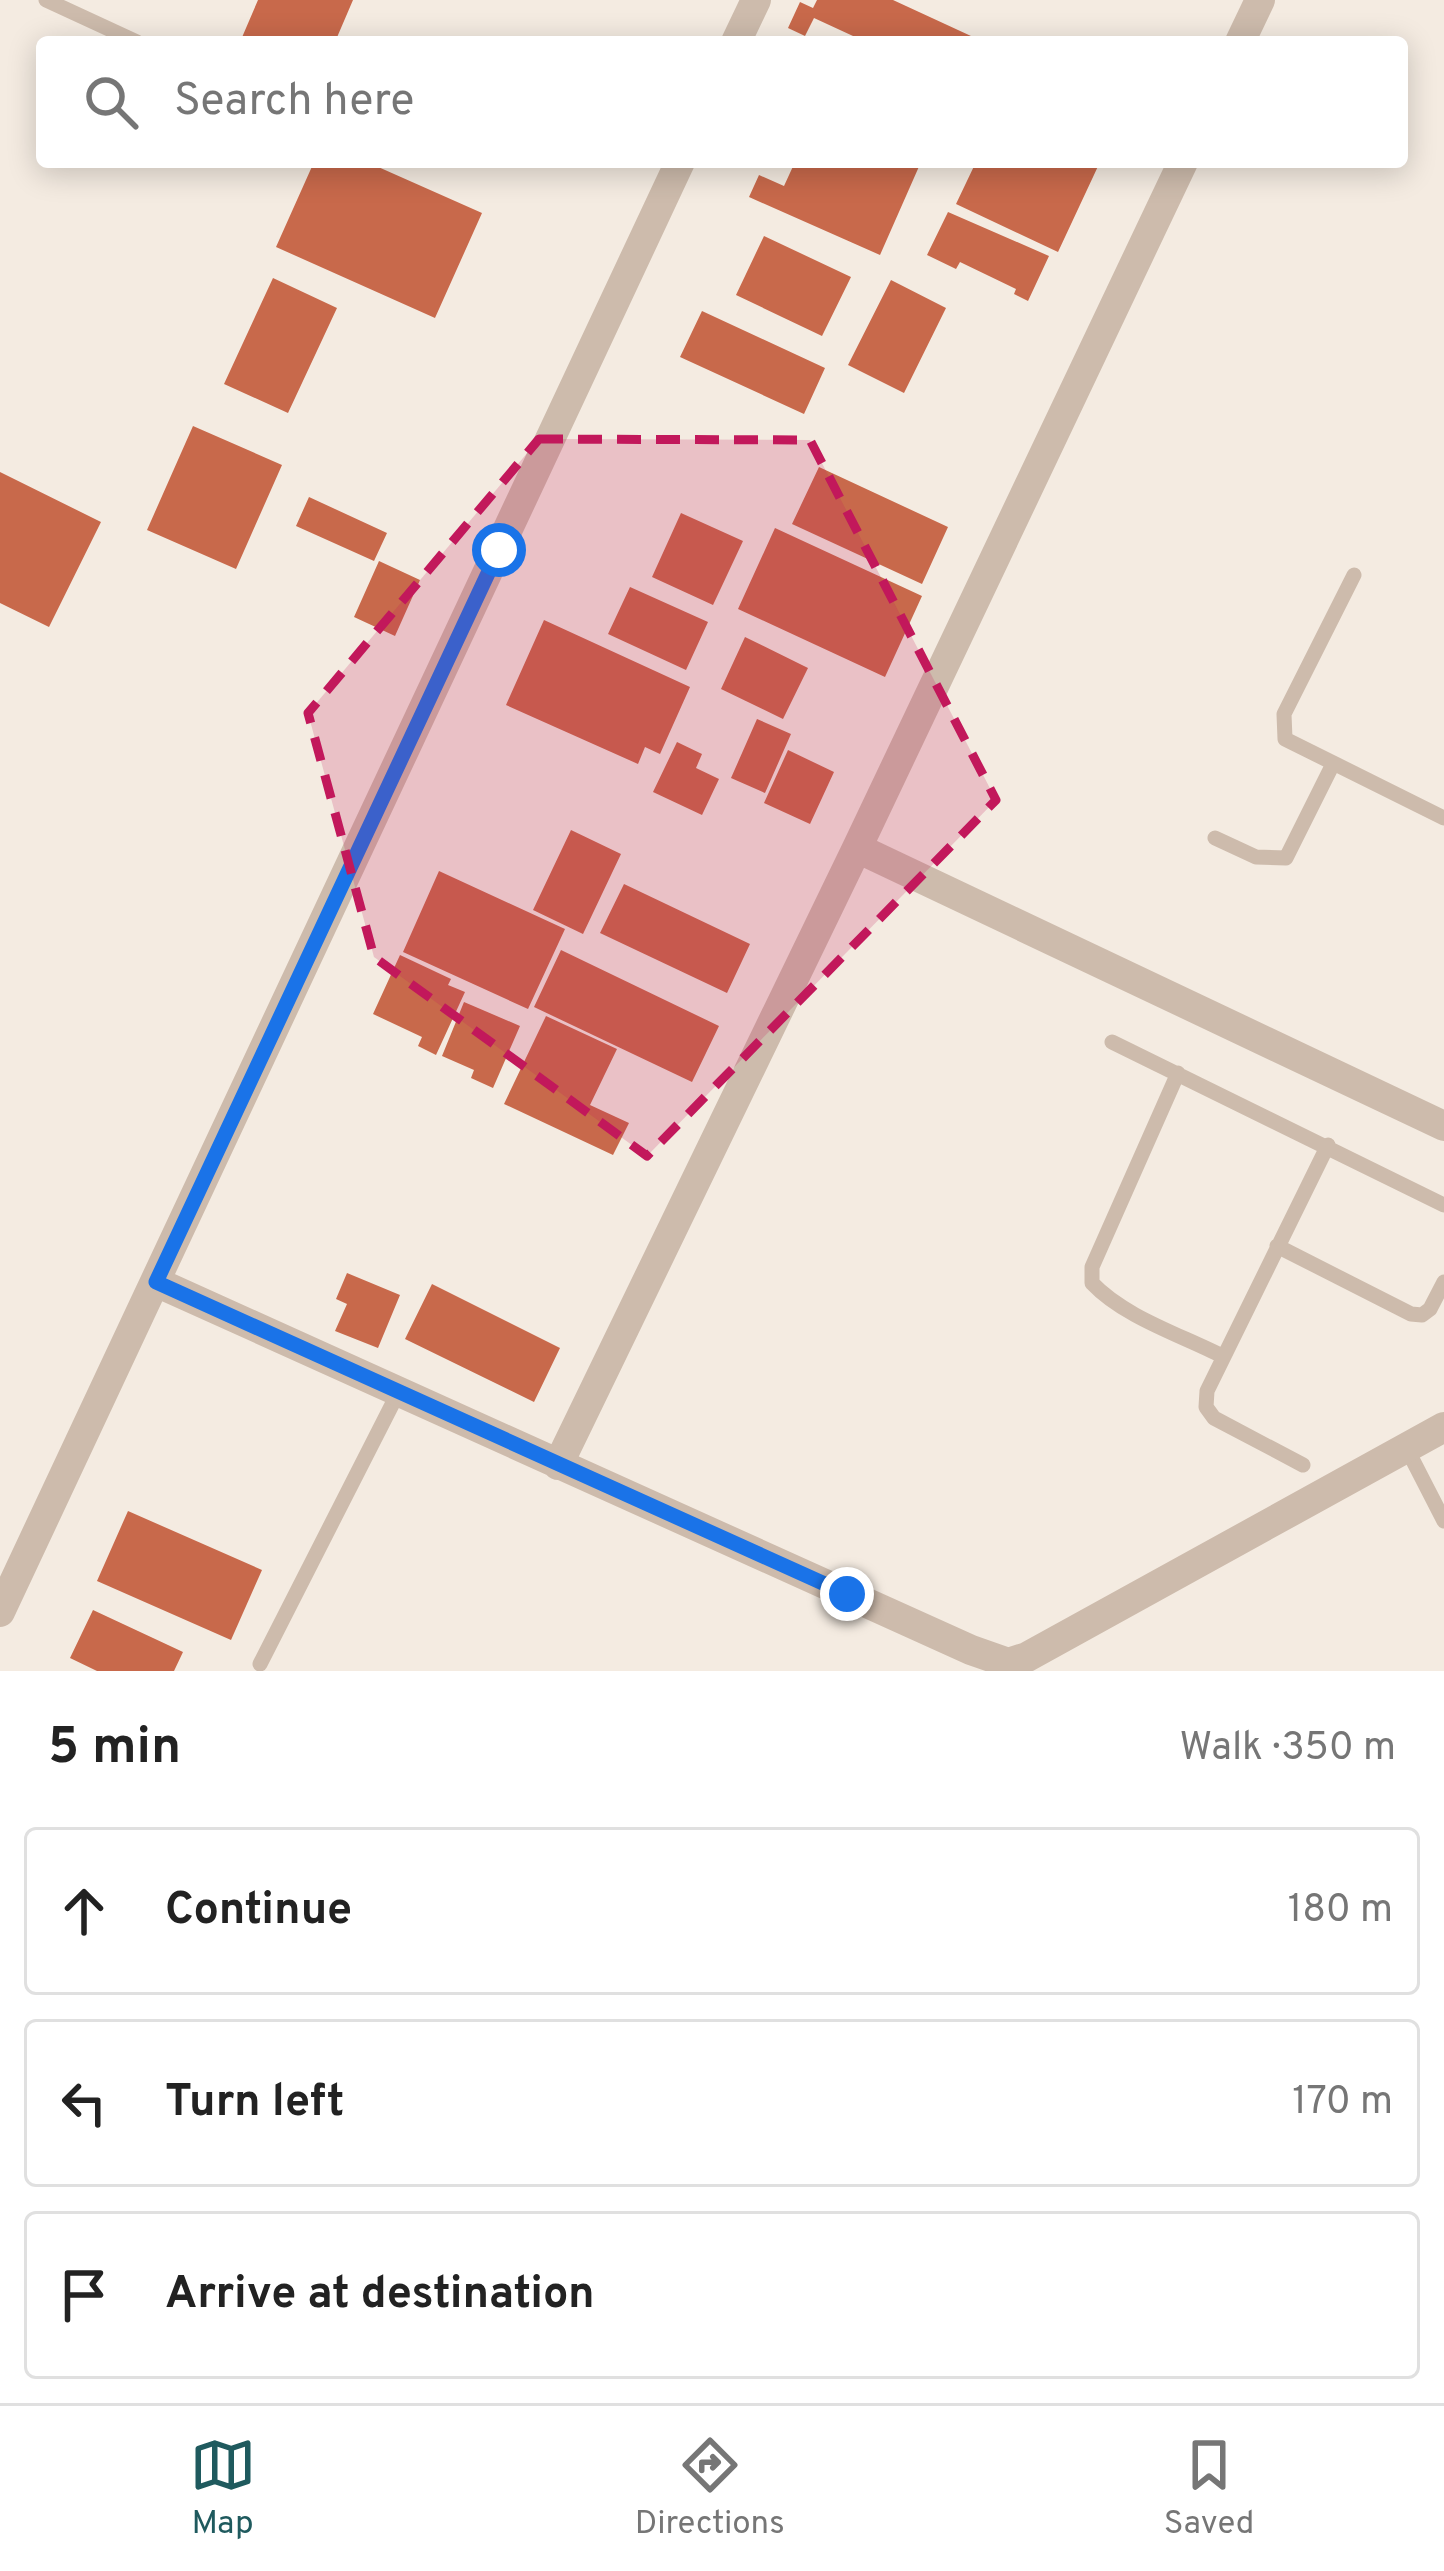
<!DOCTYPE html>
<meta charset="utf-8">
<style>
:root{--surface:#fff;--page:#f2f2f2;--text:#222;--muted:#767676;--line:#e0e0e0;--accent:#1f5a5e}
body{margin:0;font-family:Overpass,sans-serif;background:var(--page);color:var(--text)}
.stop{position:absolute;width:36px;height:36px;margin:-27px;border:9px solid #1a73e8;border-radius:50%;background:#fff}
.stop.end{background:#1a73e8;border-color:#fff;box-shadow:0 3px 12px #0008}
.list{margin:0;padding:0;list-style:none}
h2{display:flex;justify-content:space-between;align-items:center;height:156px;margin:0;padding:0 48px;font-size:51px}
h2 small{font-size:39px;font-weight:400;color:var(--muted)}
.list li{display:grid;grid-template-columns:78px 1fr auto;gap:36px;align-items:center;box-sizing:border-box;height:168px;margin:0 24px 24px;padding:0 24px;border:3px solid var(--line);border-radius:12px}
.list b{display:block;font-size:45px;white-space:nowrap}
.list em{font-size:39px;font-style:normal;color:var(--muted)}
.icon{flex:none;width:66px;height:66px;fill:none;stroke:currentColor;stroke-width:2;stroke-linecap:round;stroke-linejoin:round}
.map{position:relative;flex:none;width:1444px;height:1671px;overflow:hidden}
.search{position:absolute;background:var(--surface);box-shadow:0 6px 30px #0003;left:36px;right:36px;top:36px;height:132px;display:flex;align-items:center;gap:30px;box-sizing:border-box;padding:0 42px;border-radius:12px;color:var(--muted);font-size:45px}
.sheet{height:732px;background:var(--surface)}
nav{display:flex;justify-content:space-around;align-items:center;box-sizing:border-box;height:168px;border-top:3px solid var(--line);background:var(--surface);font-size:33px;color:var(--muted)}
nav a{display:grid;justify-items:center;gap:6px}
nav .on{color:var(--accent)}
.map>svg:first-child{display:block}
</style>
<div class="map">
<svg width="1444" height="1671" viewBox="0 0 1444 1671">
<rect width="100%" height="100%" fill="#f4ebe1"/>
<path fill="#c8694b" d="M258,0h95l-18,42h-95z
M817,0h76l91,42h-118l-52,-24 -9,18 -17,-8 12,-26 13,6z
M314,162h53l115,51 -47,105 -159,-71z
M795,162h126l-41,93 -131,-58 10,-22 25,11z
M976,162h124l-42,90 -102,-48z
M948,212l101,44 -21,45 -14,-7 2,-5 -56,-27 -4,7 -29,-14z
M764,236l87,41 -29,59 -86,-41z
M273,278l64,30 -49,105 -64,-29z
M891,280l55,28 -42,85 -56,-28z
M702,311l123,57 -21,46 -124,-57z
M193,426l89,39 -46,104 -89,-39z
M819,467l129,60 -26,57 -130,-60z
M0,472l101,50 -52,105 -49,-24z
M309,497l78,36 -13,28 -78,-35z
M681,513l62,28 -30,64 -61,-28z
M775,528l147,68 -37,81 -147,-68z
M379,561l41,19 -25,56 -41,-19z
M630,587l78,35 -22,48 -78,-36z
M544,620l146,67 -30,67 -15,-7 -7,17 -132,-59z
M745,637l63,31 -25,51 -62,-30z
M757,719l34,15 -26,59 -34,-15z
M677,742l25,12 -6,14 23,11 -17,36 -49,-23z
M788,750l46,22 -24,52 -46,-21z
M571,830l50,24 -38,80 -50,-24z
M439,871l126,58 -37,80 -125,-57z
M624,884l126,60 -23,49 -127,-60z
M561,950l158,76 -27,56 -158,-75z
M400,955l51,24 -3,6 17,7 -29,63 -18,-9 4,-9 -49,-23z
M464,1002l56,24 -27,62 -22,-10 3,-8 -32,-14z
M546,1016l71,33 -27,56 39,18 -16,32 -109,-51z
M347,1273l53,22 -22,53 -43,-17 12,-27 -11,-5z
M432,1284l128,64 -26,54 -129,-63z
M128,1511l134,59 -31,70 -134,-59z
M93,1610l90,42 -9,19h-77l-27,-13z"/>
<g fill="none" stroke-linecap="round" stroke-linejoin="round">
<path stroke="#cdbbac" stroke-width="15" d="M46,0l91,42
M1354,575l-70,139 1,25 159,79
M1215,838l41,19 30,1 47,-94
M1112,1042l332,163
M1178,1073l-86,194v16c32,34 89,52 130,73
M1277,1246l134,68 11,1 8,-6 14,-27
M1406,1447l38,74
M1303,1465l-89,-47 -8,-11 1,-16 121,-246
M260,1664l138,-271"/>
<path stroke="#cdbbac" stroke-width="30" d="M736,42l20,-42
M1240,42l20,-42
M857,848l587,278
M156,1282l815,368 37,13 19,-6 417,-230
M558,1465l299,-617 326,-686
M0,1612l680,-1450"/>
</g>
<g fill="none" stroke-linecap="round" stroke-linejoin="round">
<path stroke="#1a73e8" stroke-width="15" d="M499,550l-343,732 691,312"/>
</g>
<path fill="#c2185b" fill-opacity="0.2" stroke="#c2185b" stroke-width="9" stroke-dasharray="24 15" stroke-linejoin="round" d="M539,439l271,1 186,360 -349,356 -273,-199 -66,-244z"/>
</svg>
<div class="stop" style="left:499px;top:550px"></div>
<div class="stop end" style="left:847px;top:1594px"></div>
<div class="search"><svg class="icon" aria-label="search" viewBox="0 0 24 24"><circle cx="10" cy="10" r="6"/><path d="M15 15l6 6"/></svg>Search here</div>
</div>
<section class="sheet">
<h2>5 min<small>Walk · 350 m</small></h2>
<ul class="list">
<li><svg class="icon" aria-label="ahead" viewBox="0 0 24 24"><path d="M12 20V5M6 11l6-6 6 6"/></svg><div><b>Continue</b></div><em>180 m</em></li>
<li><svg class="icon" aria-label="left" viewBox="0 0 24 24"><path d="M17 20v-9H6M10 6l-5 5 5 5"/></svg><div><b>Turn left</b></div><em>170 m</em></li>
<li><svg class="icon" aria-label="arrive" viewBox="0 0 24 24"><path d="M6 21V4h12l-3 4 3 4H6"/></svg><div><b>Arrive at destination</b></div></li>
</ul>
</section>
<nav>
<a class="on"><svg class="icon" aria-label="map" viewBox="0 0 24 24"><path d="M3 6l6-2 6 2 6-2v14l-6 2-6-2-6 2zM9 4v14M15 6v14"/></svg>Map</a>
<a><svg class="icon" aria-label="directions" viewBox="0 0 24 24"><path d="M12 3l9 9-9 9-9-9zM9 14v-3h6M13 9l2 2-2 2"/></svg>Directions</a>
<a><svg class="icon" aria-label="saved" viewBox="0 0 24 24"><path d="M7 4h10v16l-5-4-5 4z"/></svg>Saved</a>
</nav>
